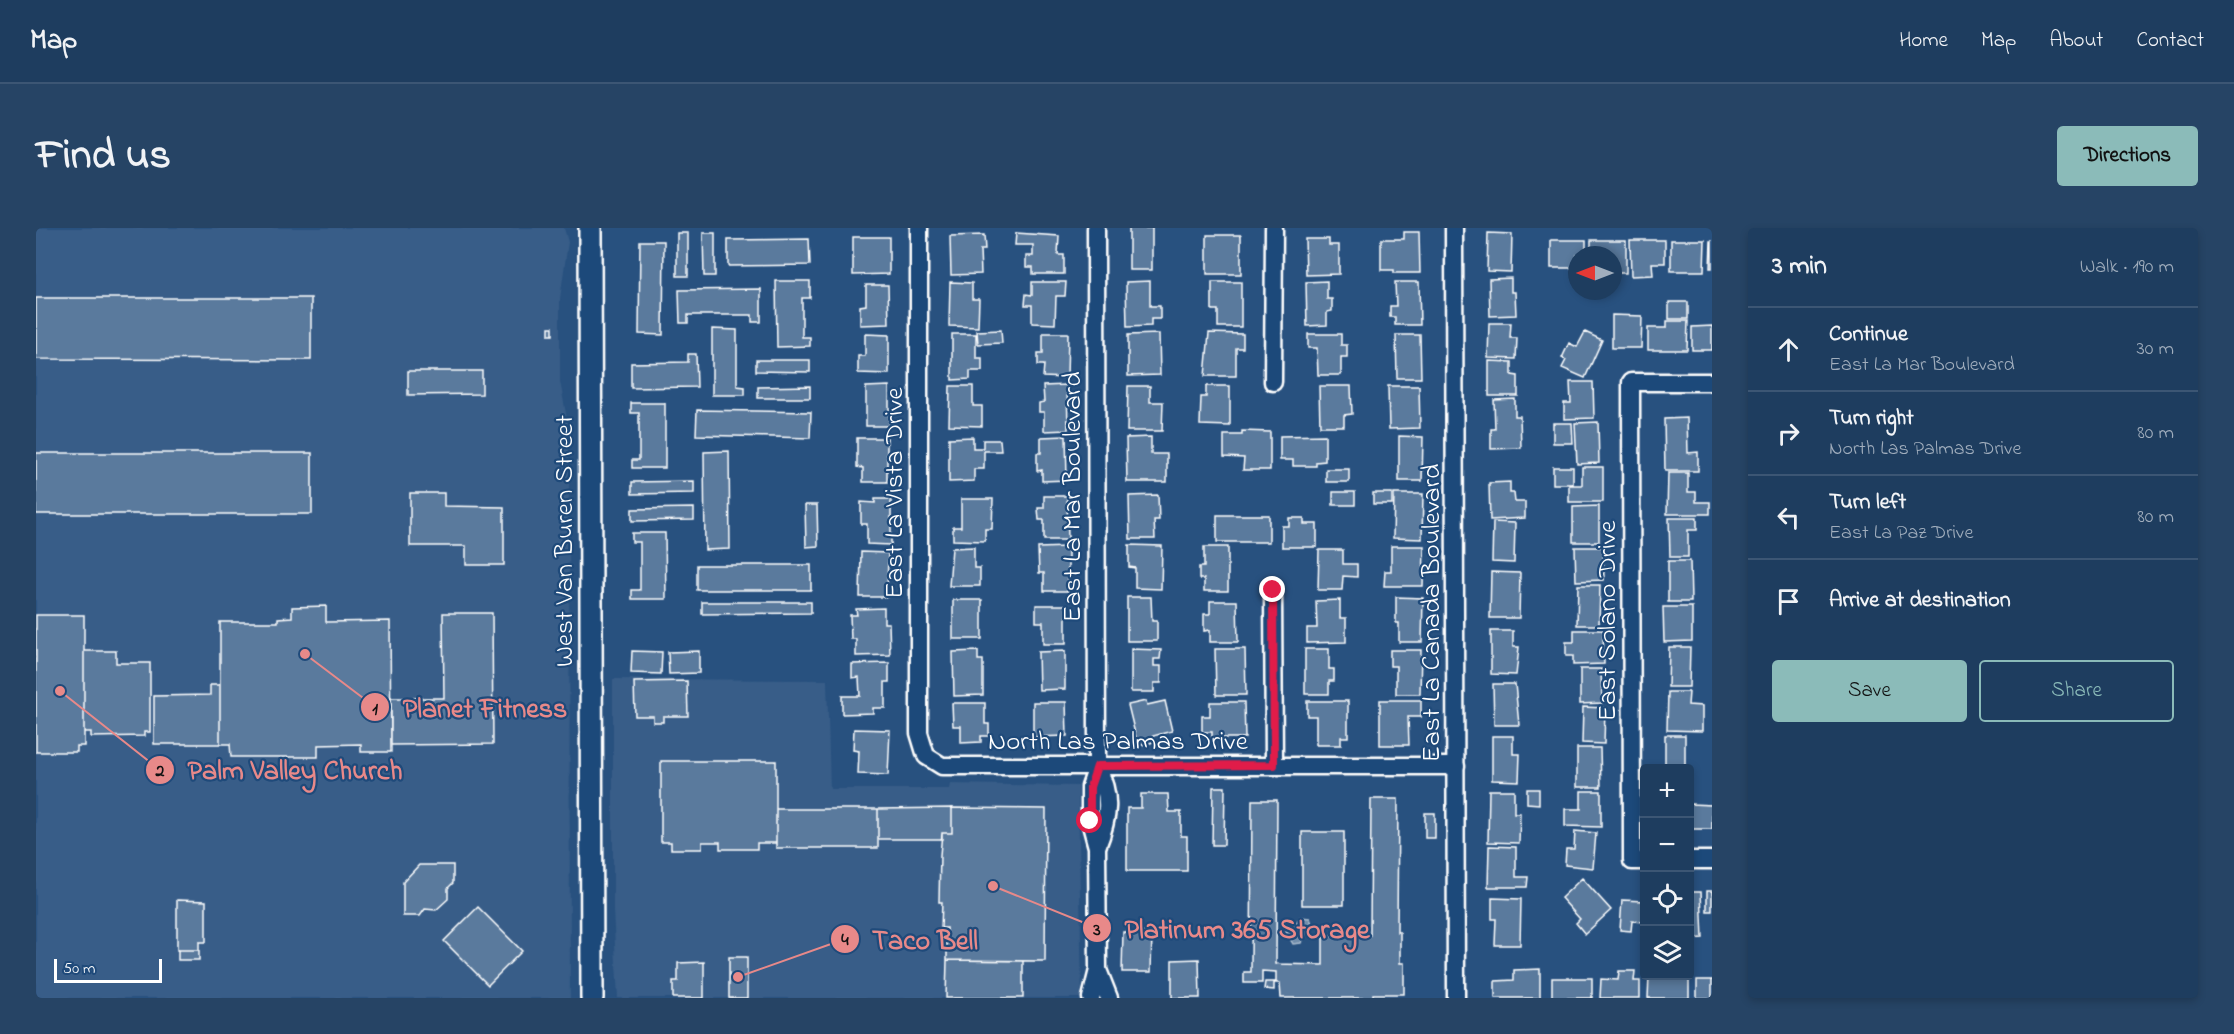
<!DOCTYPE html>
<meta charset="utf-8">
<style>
:root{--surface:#1e3d5f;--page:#264465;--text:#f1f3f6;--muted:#a1aebd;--line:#3c5674;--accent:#8bbbb9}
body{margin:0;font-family:"Indie Flower",sans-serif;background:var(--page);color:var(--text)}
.controls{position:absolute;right:18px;bottom:18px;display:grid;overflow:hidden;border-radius:6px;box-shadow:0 3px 9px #0003}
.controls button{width:54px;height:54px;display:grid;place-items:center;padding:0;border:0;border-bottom:2px solid var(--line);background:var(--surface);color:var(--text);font:30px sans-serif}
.compass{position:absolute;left:1532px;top:18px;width:54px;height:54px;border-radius:50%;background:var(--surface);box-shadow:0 3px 9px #0003;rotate:270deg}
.scale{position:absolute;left:18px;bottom:15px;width:108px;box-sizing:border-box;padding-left:6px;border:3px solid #fff;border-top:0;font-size:16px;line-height:21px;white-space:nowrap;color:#fff;-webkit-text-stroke:4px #1f4a7a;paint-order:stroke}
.stop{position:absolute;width:18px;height:18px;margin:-14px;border:4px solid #e11d48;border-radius:50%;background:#fff}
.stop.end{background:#e11d48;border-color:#fff;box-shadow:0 2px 6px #0008}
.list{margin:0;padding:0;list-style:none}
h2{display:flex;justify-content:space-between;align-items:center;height:78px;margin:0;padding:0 24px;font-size:26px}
h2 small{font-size:20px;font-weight:400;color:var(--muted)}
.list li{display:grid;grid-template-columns:39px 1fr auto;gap:18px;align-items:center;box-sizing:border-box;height:84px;padding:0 24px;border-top:2px solid var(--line)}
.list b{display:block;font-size:22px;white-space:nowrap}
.list p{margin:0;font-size:20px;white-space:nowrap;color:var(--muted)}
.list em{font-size:20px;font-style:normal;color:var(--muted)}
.actions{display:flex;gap:12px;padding:18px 24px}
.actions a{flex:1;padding:14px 0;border:2px solid var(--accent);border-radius:6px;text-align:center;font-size:21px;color:var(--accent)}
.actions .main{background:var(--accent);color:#111}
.icon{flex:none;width:33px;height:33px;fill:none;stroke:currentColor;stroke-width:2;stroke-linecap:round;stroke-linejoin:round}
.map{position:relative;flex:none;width:1676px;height:770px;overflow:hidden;border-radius:6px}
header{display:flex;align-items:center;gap:36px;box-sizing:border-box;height:84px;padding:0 30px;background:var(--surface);border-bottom:2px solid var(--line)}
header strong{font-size:28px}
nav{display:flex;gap:33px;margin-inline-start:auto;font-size:21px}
.intro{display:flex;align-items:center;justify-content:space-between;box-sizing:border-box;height:144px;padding:0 36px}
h1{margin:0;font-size:42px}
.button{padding:15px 27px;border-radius:6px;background:var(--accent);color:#111;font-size:21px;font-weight:700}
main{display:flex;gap:36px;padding:0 36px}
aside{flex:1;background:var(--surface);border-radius:6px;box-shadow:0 3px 9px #0003}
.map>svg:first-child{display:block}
</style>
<header>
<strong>Map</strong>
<nav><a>Home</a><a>Map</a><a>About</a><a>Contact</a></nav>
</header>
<div class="intro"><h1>Find us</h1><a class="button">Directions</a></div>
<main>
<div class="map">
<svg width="1676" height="770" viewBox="0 0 1676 770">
<rect width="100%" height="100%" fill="#28517f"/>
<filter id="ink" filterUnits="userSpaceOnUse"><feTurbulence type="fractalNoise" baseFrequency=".0167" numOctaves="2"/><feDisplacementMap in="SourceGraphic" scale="12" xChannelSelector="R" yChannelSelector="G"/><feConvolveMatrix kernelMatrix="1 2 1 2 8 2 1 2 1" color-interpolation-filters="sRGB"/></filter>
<g filter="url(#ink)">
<path fill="#375d88" d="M0,0h528l4,14 -8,57v82l9,49 1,568h-534z
M577,451l214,1 3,109h119l1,-5 128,2 4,212h-464l-5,-87z"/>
<path fill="#718dab" stroke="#aabbcd" stroke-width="1.5" d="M1264,689l10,1 2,6 -11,19 -8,1 -7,-12 8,-4z"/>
<path fill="#5a7a9d" stroke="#fff" stroke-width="1.5" d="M1093,0h23v42h-23z
M1368,4h15l1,41h-26v-3h-13v-31h23z
M641,5h11v43h-11z
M667,5h12v43h-11z
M980,5l43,3 -1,19h6v19h-31v-7h-7v-11h7v-11h-18z
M1452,5l24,1 -1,38 -24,-1z
M948,7l1,15h-5l1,24 -30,1 -1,-39z
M1171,7h34v39h-34z
M817,9h36v37l-36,1z
M773,11l1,26 -82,1v-26z
M1269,11h24v6h10v29l-33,1z
M1515,12h35v15h-9v13h-26z
M1555,12h35v33h-13v-18h-22z
M1594,12h35v23h-13l1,12 -22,1z
M1635,12h34l-1,31h-33z
M604,13h24l-1,94 -24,-1z
M1675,13h1v27h-2z
M1475,50v14h4l1,23 -26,1 -1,-37z
M740,53h34v17h-8v39h8v9l-33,1z
M1114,53v25h10v13h-9v7l-24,1 -1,-45z
M1291,53v18h5v12l-5,1v13l-20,1 -1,-44z
M914,54l22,1v16h7l-1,28 -29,-1z
M996,54h34l-1,14h-9l-1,28 -23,-1v-18h-7l1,-11 6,1z
M1176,54h29v45h-23v-17h-6z
M1359,54h24l1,43h-25v-8h-5v-11h6z
M830,57h22l1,39 -29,1v-19l6,-1z
M725,61v33h-9v-7h-64v8h-8l-1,-33z
M0,70h275v62l-275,-1z
M1633,74h19v17h-19z
M1576,87l30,1 -1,32h-29z
M1631,93h21l-1,29h-39v-22h19z
M1453,95h22l-1,15h7l-1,21 -28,-1z
M1676,98v24h-20v-23z
M513,99h4v8h-4z
M676,101l25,1v56l8,1v8h-33z
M965,102l1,13 -24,1 -1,-13z
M1549,104l17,8 -17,38 -23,-10 4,-8 -4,-2 7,-15 8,4z
M1007,105h25l-1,45 -24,-1 1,-12h-6v-12h5z
M1173,105l34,1v14h-7v28h-31z
M829,106l24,1v39l-31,-1v-17h7z
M916,106h24v24h6v13h-12v8l-18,1z
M1123,106l1,41 -32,1v-41z
M1272,106h33v11h6v12h-6v18h-23l-1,-27h-9z
M1360,107h24l1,43h-24z
M652,126h8l1,33 -66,1v-25l57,-1z
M720,132h54v12l-54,-1z
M1453,133l23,1v13l6,1v20h-29z
M372,143h74v23l-74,1z
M1534,154h23l1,36 -30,1v-16h7z
M1031,157l1,45 -24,1v-19h-5v-9l5,-1 -1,-16z
M774,158v12h-52v-11z
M853,158v40h-23v-39z
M914,158h23v20h9v20l-33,-1z
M1092,158h22v16h13l-1,29h-35z
M1170,158h24v40l-30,-1 1,-28h5z
M1283,158h32l1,28 -8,1v11h-24z
M1352,158h31l1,42 -31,1z
M1479,171v17h5l1,32 -30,1v-20h4l-1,-29z
M595,175h34v65h-33v-8h7v-47h-8z
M661,182l114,2 -1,26 -114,-3z
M1651,190l1,35 10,-1v19h-33l-1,-52z
M1562,194l1,41 -22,1 -2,-41z
M1517,195h19l1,20h-20z
M1206,203l28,1v38h-27l1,-12 -20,-1v-22h18z
M1289,207v26l-9,1v4h-23v-6h-13v-24z
M1030,208l1,44 -25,1v-11l-5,1v-18h4v-16z
M1363,208l24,1 -1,44h-23z
M937,209v11h10v-8h17l1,11h-17v18h-10v12l-25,1v-44z
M1115,209v17h16v28h-40l-1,-44z
M821,210h30v44h-24v-14l-6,-1z
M693,223l1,98 -25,1 -1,-98z
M0,225h276v61h-276z
M1517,239h20v17h-20z
M1546,239h21v35h-34v-17h13z
M1290,241h23v13h-23z
M1632,245h20v19h8v10h14v12h-43z
M658,253v12l-62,1v-12z
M1474,254v11h4l1,9h10v16l-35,2 -1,-37z
M1297,264h22v13h-22z
M374,265h34v13l60,1v58h-38v-19h-56z
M1337,265h19v11h-19z
M1358,266h29l-1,45 -29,-1z
M1122,267l1,25h-5l1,19h-25l-1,-43z
M1008,268h23l1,44h-24v-20h-5l-1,-12h6z
M839,271h16v46l-24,-1v-20h-6v-22l14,1z
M925,271h32l-1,30h-7v12l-32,-1v-13h8z
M769,277h12l1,41 -12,1z
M1563,278v36h-26v-35z
M658,280v12l-62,1v-12z
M1181,287h52v27h-52z
M1253,290h15v6h13v23h-35v-21h7z
M1633,290h28v12h-9v27h-18z
M1457,294l22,1 -1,40 -22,-1z
M596,305h33l1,66h-34v-9h8v-48h-8z
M1093,317l33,1 -1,43 -26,-1v-20l-6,-1z
M1355,318h33l-1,40h-39l1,-15h6z
M938,319v21h6v18h-31l3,-38z
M1032,319v44h-24v-18h-5l-1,-25z
M1168,319h24v44h-24v-12h-5v-12h5z
M1539,319h28l1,33 -28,1z
M1283,322h24v14h14v13l-14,-1 -1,14h-24z
M825,324l27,1 -1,44h-27z
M1632,333h22l1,41h-23z
M661,337h114v25h-114z
M1455,344l29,1 -1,45h-29z
M1542,357h22l-1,40h-22z
M1091,369h24l1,24h5v20h-30z
M1360,369l27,1 -1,44h-23v-19h-3z
M917,372h29v39h-29z
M1304,372v18h6v24l-39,1v-15h10l-1,-27z
M1174,373h27l1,41h-28v-12l-6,1v-17h6z
M666,374h109v11l-109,1z
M1000,377h30v39h-23v-22h-7z
M290,378v16l64,-1 1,131h-30v-8l-43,1v12h-87l-1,-13h-10v-122h58v-4l14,-1v-10z
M1627,379h29v34l-28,1z
M848,380v15h5l1,32 -34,1v-17h-5l-1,-24h7l-1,-6z
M407,385h49l1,131 -102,1v-47h53z
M0,387h48v131h-7v6h-41z
M1538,402h29l1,34 -31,1v-9h-7v-14h8z
M1455,403h22v16h6l-3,28 -25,-1z
M1633,419h21l-1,40h-21z
M1095,421l30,1 -1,9h-6v7h7v17h-7v9h-23z
M1179,421h30l1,46h-30z
M1269,421h24v20h5v12h-5v13h-24z
M1354,422h31l-1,44h-24v-28h-6z
M48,423h32v12h34v69h-6v4l-53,1v-5h-7z
M596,423l30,1 -1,22 -30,-1z
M663,423v22l-30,1 -1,-22z
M942,423v9h5v35l-29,1 -1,-44z
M1029,423v38l-26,1 -1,-38z
M853,435v19h-4v26h-12v5l-31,1v-18h18l-1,-19 -7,1v-14z
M1544,441h21l1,34 -22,1z
M651,453l1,35h-25v6h-10v-6h-18l-1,-34z
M1457,456h22l4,41h-25z
M174,457h10v59h-66v-48l56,-1z
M1632,464h21l-1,13 14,1v25l-35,-1z
M1344,472h41v17h-13l1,28h-29z
M1110,473l1,4 18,-4 7,30 -19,5 1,6 -16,4 -10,-41z
M1271,473h41v36h-7v8h-25v-29h-9z
M997,474h33l1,34 -34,1z
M1174,474h34l1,36h-33v-6h-10v-16h8z
M916,475h33v21h4v12h-8v6l-20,1v-17h-8z
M1547,479l22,1 -1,36 -22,-1z
M818,501l36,1 -2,45 -30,-1 1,-23 -6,-1z
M1629,507h20v33h-20z
M1456,508h21v18h7l-1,27 -27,-1z
M1541,520h23l1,39h-24z
M625,533h115v82h-19v6h-37v-7h-18v7h-31v-7h-10z
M1177,559h12l-1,58h-12z
M1491,561h12v15l-12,-1z
M1453,562h25v23h6l-1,30 -31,-1z
M1545,563h20v36l-36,-1v-17h16z
M1105,566h27l1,18h12v24h6v35h-60v-63h14z
M1335,571h27l-1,133h3v31h4v31h-31v4h-92l-1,-15h-6v7l-10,-1 1,-7h11v-10l-14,-1v12h-18v-11h7l1,-172h25l-1,164 47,1v-30h47z
M1654,576l22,1v24h-22z
M916,580v25h-10v6h-64v-30z
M916,580l94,1 -1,152 -98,-1v-32h-6l1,-26h-3l1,-47 2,-22h10z
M740,581h102v39h-102z
M1389,585h10v25h-10z
M1539,603l21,2 -3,35 -28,-3 1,-16h8z
M1266,604h42v73h-42z
M1453,618l27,1v30h12l-1,10h-39z
M383,637h34v18l-5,5v11l-12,11 -11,-1 -5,7h-17v-34z
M1546,650l29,32 -26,24 -9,-11 4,-4 -19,-21z
M1671,663h5v20h-5z
M1654,664h11l2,46 -13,1z
M1456,670l29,1 -1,46h-25l1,-26h-4z
M141,672l29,1v41h-7v8h-22z
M1586,672l22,1v21l-12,-1 -1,10 -11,-1z
M442,679l44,44 -34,34 -44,-44z
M1087,704h29l-1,40h-29z
M142,722h21v10h-21z
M693,729h18v41h-18z
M1163,731l1,39h-28v-38z
M911,732l76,1v37h-77z
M668,734v36h-31v-17h5v-18z
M1504,741v29h-45v-17l19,-1v-10z
M1583,743h16l-1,10h6v17h-40l1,-19 17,1z
M1613,748h34v4h6v18h-41z
M1516,750h40v20h-40z
M1661,752h15v18h-15z"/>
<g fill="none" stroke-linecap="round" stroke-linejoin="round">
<g stroke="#fff" stroke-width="21">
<path id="minor" d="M883,0v505l7,23 16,10h514
M1418,0l2,770
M1237,154l1,-154
M1237,362l1,175
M1061,619c12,-30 15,-51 0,-80
M1654,632h22
M1608,633h-12l-1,-479h81
M1062,742l11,28
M1055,770l7,-28 -1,-123 -7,-26v-34l7,-20 -1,-539"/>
</g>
<g stroke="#fff" stroke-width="26">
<path id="major" d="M554,0l2,770"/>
</g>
<use href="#minor" stroke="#1f4a7a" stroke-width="16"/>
<use href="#major" stroke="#1f4a7a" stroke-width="21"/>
</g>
</g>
<g fill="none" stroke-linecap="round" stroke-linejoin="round" filter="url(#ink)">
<path stroke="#e11d48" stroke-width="8" d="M1054,593v-34l7,-21 177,-1 -1,-175"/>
</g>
<g text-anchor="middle" stroke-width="4.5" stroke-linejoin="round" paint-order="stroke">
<g font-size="27" fill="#fff" stroke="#1f4a7a">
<text transform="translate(857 265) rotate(-90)" y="9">East La Vista Drive</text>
<text transform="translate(1035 269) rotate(-90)" y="9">East La Mar Boulevard</text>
<text transform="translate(527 313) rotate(-90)" y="9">West Van Buren Street</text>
<text transform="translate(1394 385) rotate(-90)" y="9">East La Canada Boulevard</text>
<text transform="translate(1570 393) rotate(-90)" y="9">East Solano Drive</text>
<text x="1082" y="521">North Las Palmas Drive</text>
</g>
</g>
<path fill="none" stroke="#e88989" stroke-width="2" d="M269 426L339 479M24 463L124 542M957 658L1061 700M702 749L809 711"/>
<g fill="#e88989" stroke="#1f4a7a" stroke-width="2">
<circle cx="269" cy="426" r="6"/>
<circle cx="24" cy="463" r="6"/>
<circle cx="957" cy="658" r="6"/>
<circle cx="702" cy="749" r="6"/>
<circle cx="339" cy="479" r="15"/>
<circle cx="124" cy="542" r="15"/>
<circle cx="1061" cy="700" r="15"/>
<circle cx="809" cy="711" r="15"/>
</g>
<g font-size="18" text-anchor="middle" font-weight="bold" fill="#111">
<text x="339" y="486">1</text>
<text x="124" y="548">2</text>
<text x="1061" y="707">3</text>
<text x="809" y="717">4</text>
</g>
<g font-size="28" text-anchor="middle" font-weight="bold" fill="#e88989" stroke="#1f4a7a" stroke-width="4.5" stroke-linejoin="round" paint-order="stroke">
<text x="449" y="489">Planet Fitness</text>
<text x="259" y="551">Palm Valley Church</text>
<text x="1211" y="710">Platinum 365 Storage</text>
<text x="889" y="721">Taco Bell</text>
</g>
</svg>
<div class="controls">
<button>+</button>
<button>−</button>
<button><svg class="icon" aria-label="locate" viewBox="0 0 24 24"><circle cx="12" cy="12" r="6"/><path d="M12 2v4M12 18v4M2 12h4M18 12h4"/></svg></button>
<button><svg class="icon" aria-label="layers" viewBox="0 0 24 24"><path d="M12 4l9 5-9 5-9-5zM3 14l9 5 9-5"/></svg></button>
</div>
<svg class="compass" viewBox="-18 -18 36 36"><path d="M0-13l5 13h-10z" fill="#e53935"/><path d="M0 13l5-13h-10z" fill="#a1aebd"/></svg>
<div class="scale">50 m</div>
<div class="stop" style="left:1054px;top:593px"></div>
<div class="stop end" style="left:1237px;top:362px"></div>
</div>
<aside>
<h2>3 min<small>Walk · 190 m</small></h2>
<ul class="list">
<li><svg class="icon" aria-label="ahead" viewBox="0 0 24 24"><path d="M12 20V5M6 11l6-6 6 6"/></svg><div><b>Continue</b><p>East La Mar Boulevard</p></div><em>30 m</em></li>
<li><svg class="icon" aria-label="right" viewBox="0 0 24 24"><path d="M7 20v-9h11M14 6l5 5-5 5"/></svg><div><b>Turn right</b><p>North Las Palmas Drive</p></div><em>80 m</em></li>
<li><svg class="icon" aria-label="left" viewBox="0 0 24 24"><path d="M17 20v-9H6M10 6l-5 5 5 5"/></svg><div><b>Turn left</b><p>East La Paz Drive</p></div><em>80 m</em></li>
<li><svg class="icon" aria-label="arrive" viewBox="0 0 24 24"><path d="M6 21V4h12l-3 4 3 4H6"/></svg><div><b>Arrive at destination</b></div></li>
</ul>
<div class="actions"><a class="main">Save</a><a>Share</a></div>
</aside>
</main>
